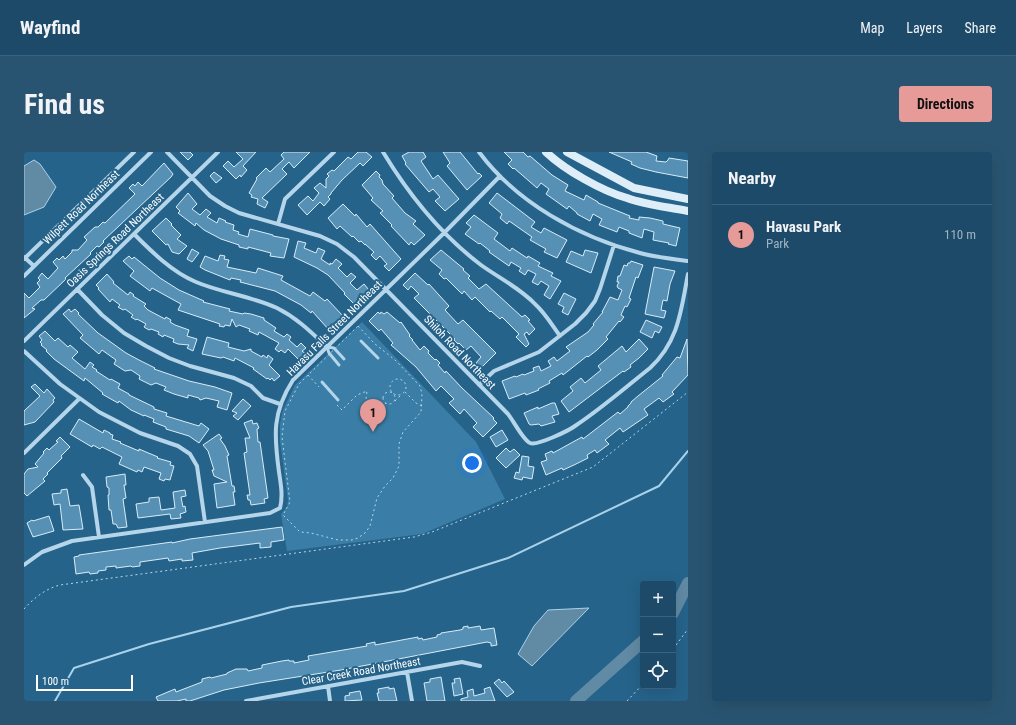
<!DOCTYPE html>
<meta charset="utf-8">
<style>
:root{--surface:#1c4a68;--page:#295471;--text:#f1f3f6;--muted:#a0b3c0;--line:#3a627c;--accent:#e69b98}
body{margin:0;font-family:"Roboto Condensed",sans-serif;background:var(--page);color:var(--text)}
.controls{position:absolute;right:12px;bottom:12px;display:grid;overflow:hidden;border-radius:4px;box-shadow:0 4px 16px #0002}
.controls button{width:36px;height:36px;display:grid;place-items:center;padding:0;border:0;border-bottom:1px solid var(--line);background:var(--surface);color:var(--text);font:20px sans-serif}
.scale{position:absolute;left:12px;bottom:10px;width:97px;box-sizing:border-box;padding-left:4px;border:2px solid #fff;border-top:0;font-size:11px;line-height:14px;white-space:nowrap;color:#fff;-webkit-text-stroke:3px #26638a;paint-order:stroke}
.you{position:absolute;left:448px;top:311px;width:14px;height:14px;margin:-10px;border:3px solid #fff;border-radius:50%;background:#1a73e8;box-shadow:0 0 0 6px #1a73e833}
.badge{display:grid;place-items:center;width:26px;height:26px;border-radius:50%;background:var(--accent);color:#111;font-size:13px;font-weight:700}
.pin{position:absolute;translate:-50% -33px;filter:drop-shadow(0 1px 2px #0008)}
.pin::after{content:'';position:absolute;top:21px;width:14px;height:12px;background:inherit;clip-path:polygon(0 0,100% 0,50% 100%)}
.list{margin:0;padding:0;list-style:none}
h2{display:flex;justify-content:space-between;align-items:center;height:52px;margin:0;padding:0 16px;font-size:17px}
h2 small{font-size:13px;font-weight:400;color:var(--muted)}
.list li{display:grid;grid-template-columns:26px 1fr auto;gap:12px;align-items:center;box-sizing:border-box;height:60px;padding:0 16px;border-top:1px solid var(--line)}
.list b{display:block;font-size:15px;white-space:nowrap}
.list p{margin:0;font-size:13px;white-space:nowrap;color:var(--muted)}
.list em{font-size:13px;font-style:normal;color:var(--muted)}
.icon{flex:none;width:22px;height:22px;fill:none;stroke:currentColor;stroke-width:2;stroke-linecap:round;stroke-linejoin:round}
.map{position:relative;flex:none;width:664px;height:549px;overflow:hidden;border-radius:4px}
header{display:flex;align-items:center;gap:24px;box-sizing:border-box;height:56px;padding:0 20px;background:var(--surface);border-bottom:1px solid var(--line)}
header strong{font-size:19px}
nav{display:flex;gap:22px;margin-inline-start:auto;font-size:14px}
.intro{display:flex;align-items:center;justify-content:space-between;box-sizing:border-box;height:96px;padding:0 24px}
h1{margin:0;font-size:28px}
.button{padding:10px 18px;border-radius:4px;background:var(--accent);color:#111;font-size:14px;font-weight:700}
main{display:flex;gap:24px;padding:0 24px}
aside{flex:1;background:var(--surface);border-radius:4px;box-shadow:0 4px 16px #0002}
.map>svg:first-child{display:block}
</style>
<header>
<strong>Wayfind</strong>
<nav><a>Map</a><a>Layers</a><a>Share</a></nav>
</header>
<div class="intro"><h1>Find us</h1><a class="button">Directions</a></div>
<main>
<div class="map">
<svg width="664" height="549" viewBox="0 0 664 549">
<rect width="100%" height="100%" fill="#26638a"/>
<path fill="#3a7ea7" d="M338,170l114,120 29,57 -83,35 -135,17 -6,-37 6,-7 1,-7 -8,-59v-17l3,-14 12,-25z"/>
<path fill="#618aa4" stroke="#a8d2ea" d="M10,8l6,4 16,23 -12,20 -20,8v-49z
M565,456l-57,58 -14,-12 16,-28 14,-16z"/>
<g fill="none" stroke-linecap="round" stroke-linejoin="round">
<path stroke="#a8d2ea" stroke-width="2" d="M31,549l19,-33 75,-24 142,-37 113,-16 104,-33 151,-72 29,-35"/>
<path stroke="#618aa4" stroke-width="12" d="M649,461l15,-30
M552,549l67,-60"/>
</g>
<path fill="#5691b5" stroke="#d8ecf7" d="M156,0h10l3,3 -5,5z
M212,0h20l-13,14 4,4 -6,7 -1,-2 -4,4 -13,-13 5,-5 6,6 9,-8z
M260,0h26l-16,16 -5,-6 -7,7 5,5 -25,24 6,4 -3,6 -8,-4 1,-5 -7,-2 1,-2 -3,-2 8,-14 -1,-1 10,-10 4,4 14,-13 -3,-4z
M334,0h8l6,5 -9,9 -3,-3 -18,17 -11,13v1l-3,3 2,2 -6,7 -4,-4 -13,13 -9,-10 10,-9 5,5 6,-8 -5,-5 6,-5 6,5v-9l3,-3 -2,-2 5,-4 2,1 14,-14 3,2z
M385,0h14l3,5 -5,4 12,18 5,-4 21,24 -14,12 -10,-10 5,-4 -7,-8 -4,3 -24,-28 1,-1 -4,-7z
M419,0h17l18,22 1,-1 3,3 -15,14 -20,-24 3,-3z
M480,0h19l5,5 2,-1 22,19 16,10 -3,6 19,9 2,-5 12,7v1l32,13 -1,2 10,2v-3l11,1 13,3v3l17,4 -4,18 -8,-2 1,-1 -16,-3 1,-8 -10,-3 -2,9 -13,-5v-2l-10,-4 -2,5 -18,-7 3,-6 -9,-5 -3,7 -13,-7v-1l-8,-7 -2,3 -21,-15 3,-5 -8,-6 -4,5 -23,-20 -1,1 -5,-5 4,-4z
M585,0h37l11,4 -1,5 10,1 2,-2 1,-2 19,3v17l-32,-6 -16,-4 -9,-4 1,-2z
M140,11l9,11 -2,3 -68,64 1,1 -5,5 -2,-1 -7,7 1,1 -26,24 1,1 -22,21h-3l-9,8 3,1 -11,9v-25l5,5 11,-11 -3,-4 3,-3 -2,-2 4,-5 6,6 10,-11 -5,-6 4,-4 2,2 4,-4 2,3 7,-7v-2h6l9,-10 -3,-3 11,-10h3l5,-5 2,1 30,-29 -6,-6 4,-4 2,2 3,-4 4,4z
M352,19l4,4 -1,2 3,3 1,4 11,12 -2,2 13,15 11,8 -3,3 12,11 -11,10 -3,-3 -2,3 -18,-19 1,-1 -12,-12 3,-2 -12,-11 2,-2 -11,-13z
M190,20l8,6 -6,5 -6,-7z
M164,41l9,11 -5,5 8,6 6,-6 5,4 -4,4 10,6 2,-5 7,3 -1,1 9,3 -1,5 6,2 -1,2 10,3 2,-8 23,6v1l16,3 -5,19 -14,-2 1,-3 -23,-6v2l-9,-2v-2l-18,-6 -17,-9 -8,-7 -1,3 -17,-13 2,-2 -4,-4z
M473,41l38,29 -4,5 10,6 3,-5 23,12 -10,18 -13,-6 2,-3 -16,-9 2,-3 -20,-14 -3,-2 -2,3 -7,-6 2,-4 -13,-11z
M319,52l12,12 1,-2 11,13 3,-3 31,35 -12,12 -5,-5 3,-2 -7,-8 -4,4 -5,-5 3,-3 -9,-8v1l-4,-4 -2,1 -6,-6 -1,1 -12,-11 -3,3 -9,-11z
M450,63l24,18 -4,6 16,12 2,-3 15,10 1,-2 12,7 -2,3 15,7 -2,3 10,5 -11,18 -6,-4 5,-9 -8,-5 -3,4 -6,-3 4,-8 -8,-4 -3,5 -6,-4 2,-3 -10,-6 -2,4 -20,-14 1,-1 -10,-8 -1,1 -14,-10 6,-7 -5,-4z
M142,66l6,6 -1,1 10,10 -4,4 10,7 -8,8 -7,-2 -4,-8 -2,1 -14,-14z
M274,89l8,2 -2,5 12,5 2,-5 7,3 -4,8 9,6v-2l2,1 4,-5 6,5 -4,4 9,9 4,-4 5,4 -6,6 7,7 7,-6 5,6 -15,14 -10,-10 1,-1 -17,-18 -11,-7 -23,-11z
M168,97l7,4 -7,9 -5,-3z
M417,98l23,19 -1,1 7,6 -2,2 11,11 7,-5 36,33 3,-2 5,5 -2,1 7,8 -6,6 -2,-3 -3,2 5,10 -3,3 -10,-10 3,-3 -17,-17 -2,2 -9,-8 -1,1 -15,-15 -3,3 -8,-9 -2,3 -16,-16 -2,1 -5,-5 3,-4 -12,-10z
M561,98l13,3 -7,20 -25,-11 5,-11 12,5z
M196,103l5,1 -1,3 5,1 -2,7 29,6 2,-5 25,8 -2,4 29,16 3,-4 12,9 2,-2 16,17 -14,14 -17,-19 -1,2 -10,-8 -26,-14 -35,-9 1,-2 -10,-2 -1,2 -25,-10 -5,-3 5,-11 13,5z
M105,104l3,3 2,-2 26,21 19,12 25,11 -1,1 27,7 -1,2 14,3 1,-1 7,1 13,4v2l12,8 -2,3 10,6 3,-3 4,3 -2,3 8,7 4,-4 5,5 -4,3 4,3 -7,6 -11,-11 -3,4 -4,-3 -2,2 -4,-3 4,-6 -20,-11 -1,3 -9,-4 1,-2 -11,-4 -3,2 -4,-8 -2,7 -5,-1 -1,2 -5,-1 1,-2 -42,-14 3,-6 -29,-16 -2,3 -20,-15 4,-5 -11,-10z
M607,109l12,4 -5,13 -2,-1 -7,21 2,1 -4,8 -2,-1 -4,9 3,2 -4,5 -1,-1 -13,16 2,2 -11,11 -9,7 -1,-1 -24,19 -1,-2 -13,8 1,2 -12,6 1,1 -13,5 -1,-2 -16,6 -7,-18 13,-5 1,1 7,-3 1,1 10,-4 -1,-3 6,-2 2,5 10,-5 -3,-5 6,-4 3,4 13,-10 -4,-4 22,-15 6,-7 -1,-1 10,-12h-1l8,-15 8,3 4,-10 -4,-2 -1,-2 2,-4h-2l1,-6h2l4,-11 3,1 1,-3h2z
M630,115l21,4 -5,13 -3,17 -4,-1 -2,10 5,1 -2,7 -19,-4z
M391,121l13,12 1,-1 20,22 -4,4 13,14 5,-4 33,33 -15,15 -5,-5 5,-6 -10,-11 -5,4 -7,-7 -1,1 -4,-4 1,-1 -41,-41 5,-4 -8,-8 -3,4 -5,-5z
M83,122l7,8 -1,1 15,12 2,-3 4,3 -1,1 13,8 -2,2 4,4 17,9 1,-2 5,3 -1,2 5,3 14,5 -2,6 10,3 -4,12 -6,-3 2,-3 -11,-1 -5,-2 1,-3 -10,-4 -1,2 -5,-3 1,-2 -8,-3 -2,1 -5,-3 2,-3 -9,-5 -1,1 -5,-3 2,-2 -8,-6 -2,1 -5,-3 2,-2 -8,-6 -2,3 -12,-13 1,-1 -3,-3z
M540,141l12,6 -8,16 -6,-3 2,-5 -6,-3z
M45,157l2,3 4,-3 4,4 -1,1 20,19 28,20 13,7 16,8 -1,1 35,12 26,6 17,6 -5,17 -10,-3 2,-6 -13,-3 -6,2 -1,-2 -11,-3v3l-14,-4 -10,-4 2,-3 -10,-4 -5,2 -12,-6 1,-3 -9,-6 -6,1 -11,-7 2,-4 -14,-10 -3,4 -19,-16 3,-3 -20,-21z
M354,160l2,2 1,-2 3,2 3,-2 13,11 1,-1 9,13 -1,1 4,4h-1l8,10 4,-4 5,5 -1,2 7,7 1,-1 4,4 -2,2 7,8 1,-2 16,17 32,30 -1,1 4,4 -14,14 -10,-10 4,-4 -13,-14 -4,5 -11,-11 5,-4 -13,-13 -5,5 -20,-24 -25,-22 2,-2 -12,-14 -2,2 -10,-10z
M622,168l16,7 -3,6 -4,-2 -3,7 -12,-6z
M21,179l10,10 3,-3 10,9 2,-2 8,7 -6,6 13,11 5,-7 4,3 -2,2 5,3 -1,1 14,9 1,-1 9,5 -2,4 11,6v1l25,12v2l13,4 -1,3 33,10 2,-3 8,6 -10,14 -10,-7 -23,-7v-2l-13,-5 1,-3 -10,-4v1l-13,-6 -12,-9 -1,2 -16,-9 1,-1 -18,-15 -1,3 -30,-22 -8,-8 1,-1 -6,-5 1,-1 -2,-2 2,-2 -3,-4z
M183,185l22,6 -1,4 16,4 7,-2v2l11,6 1,-2 4,3 1,-3 5,4 -4,6 11,11 -6,5 -2,-3 -2,2 -2,-2 -1,1 -14,-10 1,-1 -19,-10 -1,3 -11,-4 -2,1 -19,-4z
M615,187l9,10 -9,9 -9,7 1,2 -7,5 -1,-1 -54,41 -8,-11 12,-10 -3,-4 11,-9 4,5 16,-13 -3,-4 24,-20 4,6z
M663,187l1,36 -16,17 2,2 -11,8 -4,-4 -15,11 4,6 -25,17 -3,-4 -15,12 4,4 -12,9 -2,-3 -8,5 1,3 -14,7 -11,5 -1,-2 -16,7 -5,-13 6,-2 -2,-6 7,-3 1,2 29,-16 1,2 35,-27 2,2 8,-7v-1l3,-3v-1l7,-6 25,-20 -1,-1 15,-18 3,1z
M11,232l9,9 3,-4 8,9 -2,2 1,2 -19,20 -11,3v-14l16,-15 -9,-9z
M219,247l8,7 -13,14 -5,-4 4,-3 -5,-2z
M528,251h3l4,11 -7,2 3,6 -14,4 -2,-2 -8,1 -2,-1 -5,-11 14,-6v2z
M55,267l24,14 1,-3 6,3v1l3,1 -1,4 9,3 -1,1 19,8v-2l7,3 12,5 -1,1 14,4 -1,3 4,1 -4,14 -5,-1 -1,2 -5,-2 2,-6 -17,-6 -2,5 -4,-2 -1,2 -18,-8 3,-7 -20,-10 -2,2 -7,-4 -1,2 -22,-13z
M228,268l1,4 4,-1 2,5 -2,1 1,13h2l8,56 -4,1 1,4 -14,2 -1,-5h-2l-1,-5h3l-6,-42 3,-1 -2,-14h5l-6,-15z
M478,278l6,10 -12,7 -6,-10z
M195,282l3,4 -2,1 5,7 4,9 -2,1 5,30h2l1,6h-2l2,13 -18,3 -3,-24 13,-2 -13,-6 -2,-6h2l-6,-19 -5,-6z
M36,285l10,10 -9,9 1,2 -15,15 1,1 -5,5 2,2 -18,15 -3,-3v-19l4,-5 10,-2 -3,-3 9,-11 -1,-1 4,-4 2,2 9,-8 -2,-1z
M482,296l4,4 4,-3 6,6 -14,13 -10,-10z
M498,304l7,1 -1,9 6,1 -2,12 -9,-2 -1,3 -8,-2 2,-6 3,1z
M101,322l1,11h-2l2,13 -3,1 4,28 -9,1 -2,-4h-3l-2,-14h-2l-1,-15h1v-7l-2,-1 -1,-10z
M43,337l3,17 9,-1 4,24 -20,1 -3,-26 -6,1 -2,-11 9,-1v-3z
M161,338l1,6 -5,1 2,10 2,-1 1,6 -6,2 1,4 -10,1 -1,-5 -32,4 -2,-14 13,-2v-4l10,-1 2,13 14,-2 -2,-16z
M25,364l5,15 -21,6 -6,-14 5,-3 1,1z
M258,375l2,13 -13,2v5l-11,1v-5l-40,5 -28,5 1,7 -11,1v-2l-13,2 -1,-3 -28,4v4l-8,1 -1,-1 -15,2v-2l-10,1v3l-8,1v2l-8,1 -1,-2 -13,2 -2,-17 5,-1v-1l93,-13v1l18,-4z
M444,474v2l12,-2 1,4 13,-2 3,17 -6,1v-3l-4,-1 -146,28 -82,13 -35,7 -34,11h-4v-2l-9,2h-19l-2,-4 19,-8 1,3 26,-10v-3l8,-2 1,1 16,-4v-1l9,-4h11l1,2 14,-3v-3l20,-4 7,-1v1h5v2l15,-3 -1,-4 59,-10 -1,-2 9,-2v3l43,-8v2l4,-1 1,2 14,-3v-2l4,-1v-1l19,-3 3,-1v-2z
M417,525l4,24h-18l-3,-18 6,-1v-3z
M436,526l3,16 -9,2 -2,-13h3l-1,-4z
M475,527l3,4 2,-2 10,11 -7,5 -13,-14z
M365,535v2l5,-1 3,13h-18l-2,-8h2l-1,-4z
M466,535l5,14h-34v-2l7,-2 -1,-6 6,-2 1,7 11,-3 -1,-4z
M336,539l2,9 -17,1v-5l5,-1 -1,-2z"/>
<g fill="none" stroke-linecap="round" stroke-linejoin="round">
<path stroke="#b4d5ea" stroke-width="1" stroke-dasharray="2 3" stroke-linecap="butt" d="M334,174l17,18 20,16 25,26 2,8 -1,18 -18,20 -4,12v22l-6,12 -8,8 -8,12 -7,28 -5,7 -7,5 -6,2h-14l-27,-7 -11,-1 -17,-17 7,-13 -8,-65 3,-26 14,-27z
M284,223l11,12
M366 235a8 8 0 1 1 16 0a8 8 0 1 1-16 0Z
M359 246a6 6 0 1 1 12 0a6 6 0 1 1-12 0Z
M381,240l11,11 6,3
M371,249l6,-6
M342,252c7,2 11,5 18,1l2,-2
M313,253l5,5 15,-15 10,-4 -2,16
M0,457c10,-11 21,-20 36,-24l354,-48 18,-5 161,-65 95,-75
M649,497l15,-20
M603,549l16,-17"/>
<path stroke="#b4d5ea" stroke-width="3" d="M337,189l17,17
M315,213l-10,-12 -2,-6 7,1 10,11
M298,230l16,18"/>
<path stroke="#b4d5ea" stroke-width="4" d="M143,0l43,44 15,10 14,7 81,23 17,8 17,13 154,157c5,6 15,26 22,29 7,3 38,-12 45,-17 26,-17 51,-39 75,-58 29,-27 31,-58 38,-94
M359,0c26,43 57,82 98,113 18,13 39,23 54,39 10,9 17,21 25,32
M455,0c38,51 100,85 161,101 15,4 32,6 48,8
M254,72l7,-25 49,-47
M110,82c18,18 38,38 62,48 26,11 55,14 81,26 20,10 34,24 50,39
M0,105l10,9
M0,107l110,-107
M0,124l127,-124
M53,137l25,26 22,18 22,13 23,12 21,8 44,12 17,8 12,12 17,6
M0,189l194,-189
M0,199l36,33 39,28 41,21 38,13 12,8 7,12 8,56
M455,233l15,-14 45,-19 36,-28 11,-11 9,-12 5,-12 14,-44
M0,301l55,-54
M59,323l9,12 7,50
M0,413l18,-13 30,-11 198,-28 10,-5c3,-12 1,-23 -1,-36 -5,-37 -7,-59 14,-92l151,-147 56,-57
M383,520l5,29
M304,534l2,15
M222,549l216,-39 18,4"/>
<path stroke="#deeef8" stroke-width="8" d="M522,0c19,18 56,39 81,46 19,7 41,9 61,13
M543,0l67,36 54,11"/>
</g>
<g text-anchor="middle" stroke-width="4" stroke-linejoin="round" paint-order="stroke">
<g font-size="11" fill="#fff" stroke="#26638a">
<text transform="translate(57 55) rotate(-44)" y="4">Wilpett Road Northeast</text>
<text transform="translate(91 88) rotate(-44)" y="4">Oasis Springs Road Northeast</text>
<text transform="translate(310 176) rotate(-45)" y="4">Havasu Falls Street Northeast</text>
<text transform="translate(436 200) rotate(46)" y="4">Shiloh Road Northeast</text>
<text transform="translate(337 519) rotate(-10)" y="4">Clear Creek Road Northeast</text>
</g>
</g>
</svg>
<div class="controls">
<button>+</button>
<button>−</button>
<button><svg class="icon" aria-label="locate" viewBox="0 0 24 24"><circle cx="12" cy="12" r="6"/><path d="M12 2v4M12 18v4M2 12h4M18 12h4"/></svg></button>
</div>
<div class="scale">100 m</div>
<div class="you"></div>
<div class="pin badge" style="left:349px;top:280px">1</div>
</div>
<aside>
<h2>Nearby<small></small></h2>
<ul class="list">
<li><span class="badge">1</span><div><b>Havasu Park</b><p>Park</p></div><em>110 m</em></li>
</ul>
</aside>
</main>
